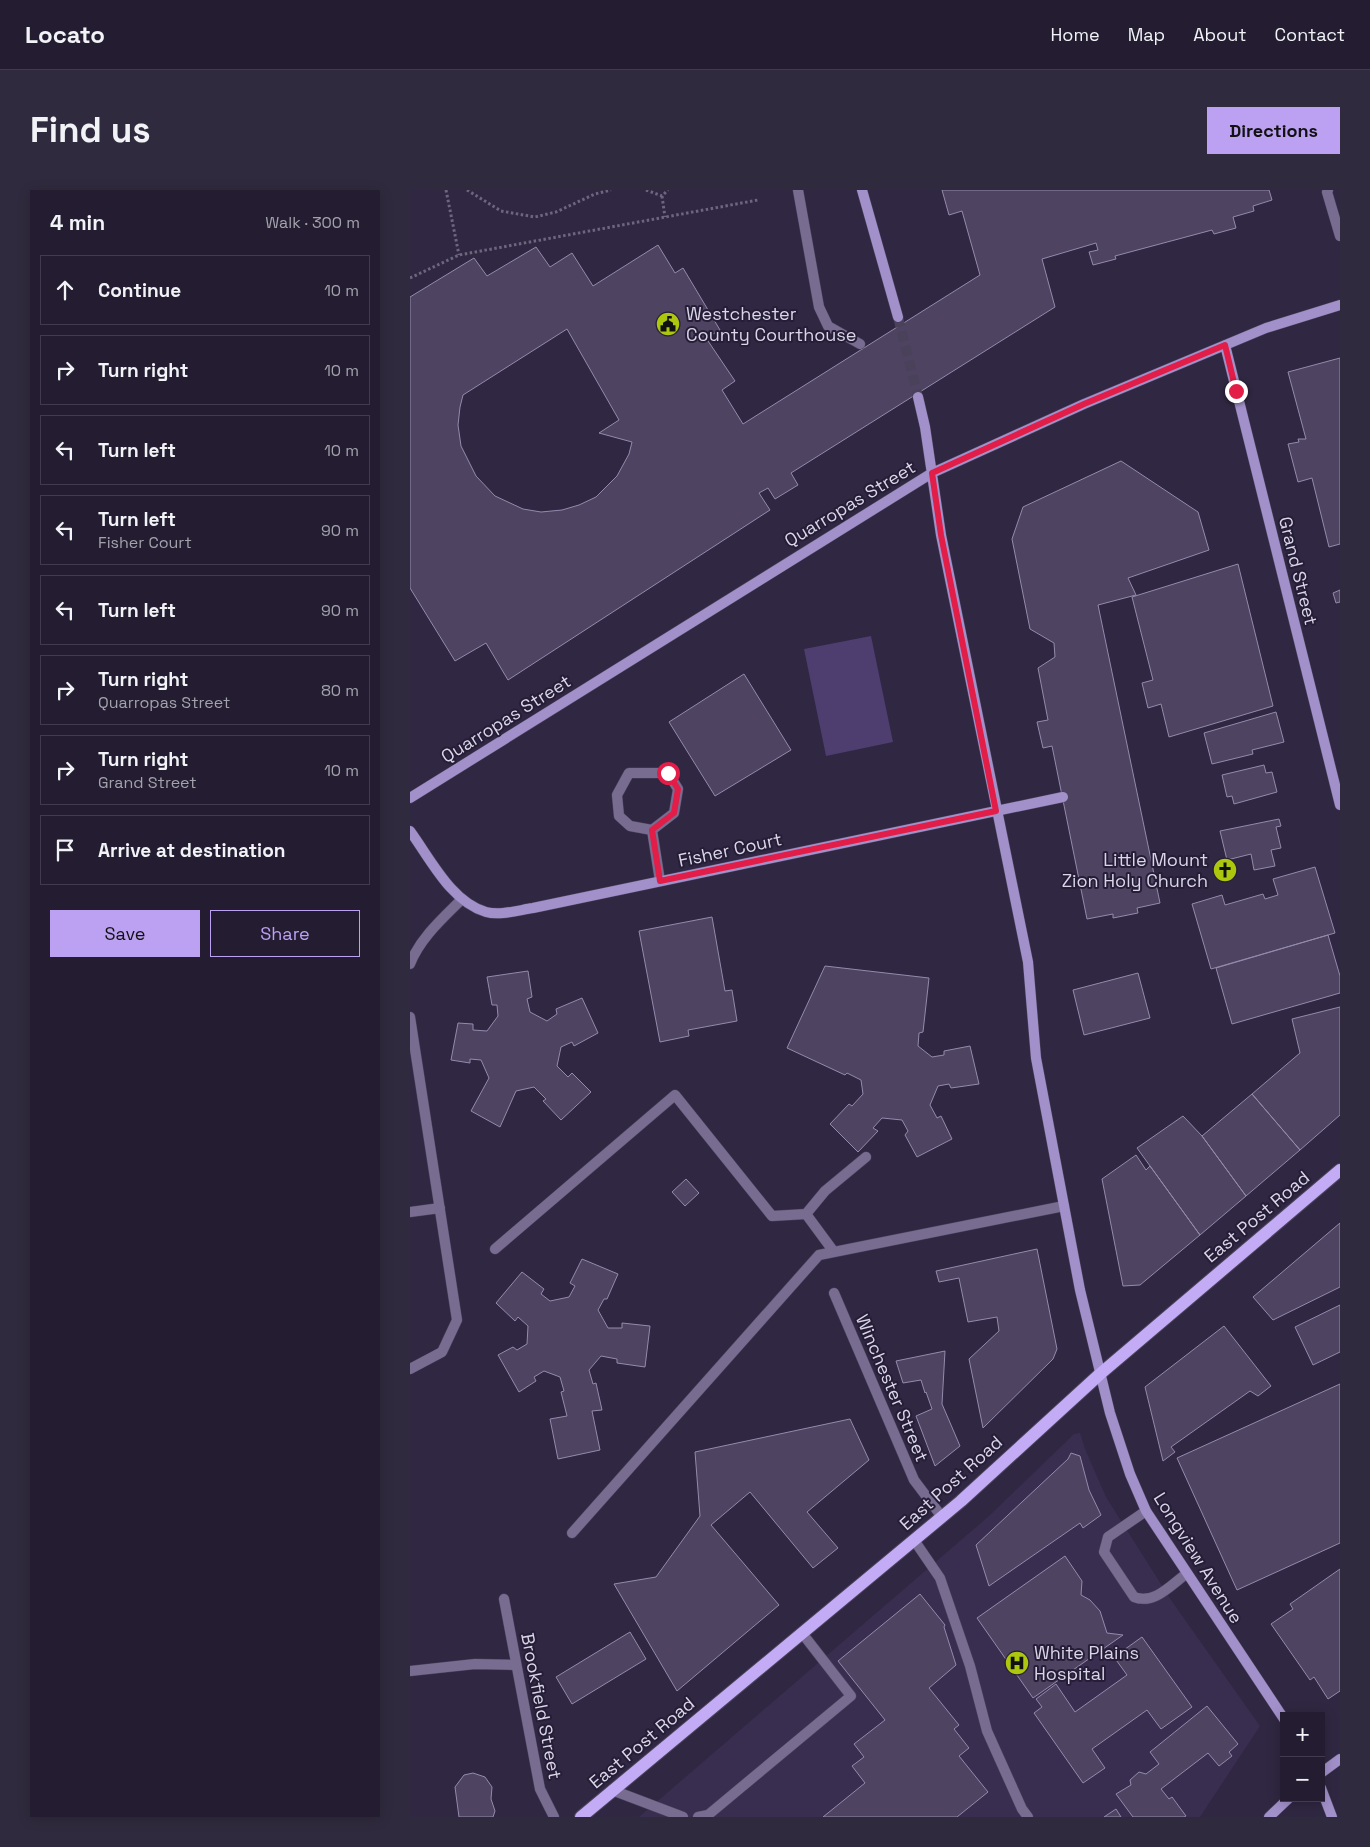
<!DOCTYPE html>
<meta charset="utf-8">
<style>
:root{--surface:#241d32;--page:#302a3e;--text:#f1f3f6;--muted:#a3a2ac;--line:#413b4d;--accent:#bca0f2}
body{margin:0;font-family:"Space Grotesk",sans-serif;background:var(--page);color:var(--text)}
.controls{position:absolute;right:15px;bottom:15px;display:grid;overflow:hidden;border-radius:0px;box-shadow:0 2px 12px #0003}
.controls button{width:45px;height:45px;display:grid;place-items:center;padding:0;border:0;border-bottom:1px solid var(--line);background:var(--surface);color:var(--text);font:25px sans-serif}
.stop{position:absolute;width:15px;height:15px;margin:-11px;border:4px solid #e11d48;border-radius:50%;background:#fff}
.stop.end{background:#e11d48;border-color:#fff;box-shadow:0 1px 5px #0008}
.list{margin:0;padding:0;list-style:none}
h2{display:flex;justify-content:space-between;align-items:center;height:65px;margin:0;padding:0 20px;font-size:21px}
h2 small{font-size:16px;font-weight:400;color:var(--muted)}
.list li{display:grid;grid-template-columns:32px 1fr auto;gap:15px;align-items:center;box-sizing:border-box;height:70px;margin:0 10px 10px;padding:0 10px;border:1px solid var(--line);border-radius:0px}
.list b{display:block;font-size:19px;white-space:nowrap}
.list p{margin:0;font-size:16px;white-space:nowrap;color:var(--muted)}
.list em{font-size:16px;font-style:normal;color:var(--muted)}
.actions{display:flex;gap:10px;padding:15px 20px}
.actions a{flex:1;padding:11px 0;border:1px solid var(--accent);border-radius:0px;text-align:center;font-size:18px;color:var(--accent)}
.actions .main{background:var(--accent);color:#111}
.icon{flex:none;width:28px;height:28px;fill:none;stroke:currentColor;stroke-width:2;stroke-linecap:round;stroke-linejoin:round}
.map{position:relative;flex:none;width:930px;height:1627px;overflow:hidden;border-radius:0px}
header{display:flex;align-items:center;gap:30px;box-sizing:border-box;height:70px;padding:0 25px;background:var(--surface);border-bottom:1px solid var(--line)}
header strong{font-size:24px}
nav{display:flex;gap:28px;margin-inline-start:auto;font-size:18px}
.intro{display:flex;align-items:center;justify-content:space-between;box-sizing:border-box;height:120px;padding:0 30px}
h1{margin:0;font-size:35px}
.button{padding:12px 22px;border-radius:0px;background:var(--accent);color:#111;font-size:18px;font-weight:700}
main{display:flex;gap:30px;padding:0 30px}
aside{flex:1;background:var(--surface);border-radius:0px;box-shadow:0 2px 12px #0003}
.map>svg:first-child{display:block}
</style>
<header>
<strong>Locato</strong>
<nav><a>Home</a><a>Map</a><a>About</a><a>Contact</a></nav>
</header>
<div class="intro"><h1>Find us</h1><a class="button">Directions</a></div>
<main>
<aside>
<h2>4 min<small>Walk · 300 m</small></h2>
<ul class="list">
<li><svg class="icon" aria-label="ahead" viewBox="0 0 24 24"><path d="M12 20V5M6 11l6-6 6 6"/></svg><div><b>Continue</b></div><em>10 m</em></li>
<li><svg class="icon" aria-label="right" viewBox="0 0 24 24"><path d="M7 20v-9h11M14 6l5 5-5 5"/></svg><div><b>Turn right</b></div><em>10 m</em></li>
<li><svg class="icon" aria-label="left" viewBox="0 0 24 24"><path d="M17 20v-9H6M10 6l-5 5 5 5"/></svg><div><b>Turn left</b></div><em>10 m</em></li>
<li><svg class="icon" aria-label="left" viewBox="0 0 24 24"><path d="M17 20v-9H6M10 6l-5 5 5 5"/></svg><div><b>Turn left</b><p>Fisher Court</p></div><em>90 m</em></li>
<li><svg class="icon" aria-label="left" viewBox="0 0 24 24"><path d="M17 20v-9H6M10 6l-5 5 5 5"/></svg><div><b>Turn left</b></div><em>90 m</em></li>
<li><svg class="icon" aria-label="right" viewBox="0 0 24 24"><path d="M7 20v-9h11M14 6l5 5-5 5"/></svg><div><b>Turn right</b><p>Quarropas Street</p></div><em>80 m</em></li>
<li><svg class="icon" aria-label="right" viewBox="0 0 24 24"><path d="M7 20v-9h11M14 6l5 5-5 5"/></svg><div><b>Turn right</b><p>Grand Street</p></div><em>10 m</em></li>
<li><svg class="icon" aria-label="arrive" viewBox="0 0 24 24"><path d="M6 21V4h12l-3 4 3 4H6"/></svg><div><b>Arrive at destination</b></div></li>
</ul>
<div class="actions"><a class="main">Save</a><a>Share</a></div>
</aside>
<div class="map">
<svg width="930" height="1627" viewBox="0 0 930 1627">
<rect width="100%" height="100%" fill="#302742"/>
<path fill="#392e50" d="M670,1243l5,16 21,48 65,103 89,126 -60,91h-561l350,-301 85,-82z"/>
<path fill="#4e3d6f" d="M461,446l22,106 -67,14 -22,-107z"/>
<path fill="#4e4462" stroke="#948bac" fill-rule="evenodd" d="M532,0h327l3,10 -19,6 1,5 -21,6 3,11 -22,6 -2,-4 -97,26 1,3 -23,6 -4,-13 9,-2 -2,-7 -54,16 13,48 -264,166 7,12 -23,14 -7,-11 -9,5 11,17 -262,170 -22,-37 -31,18 -45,-73v-291l64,-39 13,18 49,-29 14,20 22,-14 21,33 65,-41 17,28 8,-5 37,62 -14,8 29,43 -13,9 21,34 237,-149 -18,-64 -13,4zM157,139l52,91 -20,13 33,9 -3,12 -12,22 -21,21 -17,8 -17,5 -21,2 -18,-3 -28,-13 -19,-20 -15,-30 -3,-21 2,-18 3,-12z
M930,168v186l-11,3 -17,-69 -14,4 -10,-38 11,-2 -1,-3h8l-18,-67z
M711,271l77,51 11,38 -81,28 8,17 -38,10 62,298 -23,5 1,5 -25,5v-4l-26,5 -35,-173 -9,2 -6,-26 11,-2 -10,-52 17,-11 -1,-14 -24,-14 -18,-90 11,-32z
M828,374l35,142 -104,31 -8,-33 -13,4 -6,-25 11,-3 -21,-83z
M930,400v12l-4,1 -3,-10z
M334,484l47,76 -76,46 -46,-74z
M866,522l8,30 -32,8 1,4 -41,10 -8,-31z
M854,575l2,8 6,-1 5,20 -43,12 -2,-8 -5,1 -5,-22z
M869,629l2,7 -5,1 5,21 -10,2 4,16 -21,4 -3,-16 -24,6 -7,-29z
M905,677l20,66 -124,36 -19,-65 30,-9 3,10 38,-11 2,5 13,-4 -5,-16z
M302,727l13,74 7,-1 5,31 -49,9 1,6 -29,6 -21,-111z
M918,745l12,41v17l-108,31 -16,-56z
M415,776l104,12 -6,54 -4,1 -1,13 14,11 12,-2v-4l26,-5 9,38 -28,4 -2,-4 -11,2 -8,19 7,13 4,-2 11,23 -35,18 -12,-22 3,-4 -6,-11 -20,-2 -9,10 5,3 -20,21 -28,-28 19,-20 3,2 11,-12 -2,-14 -14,-7 -2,2 -58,-27z
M118,781l4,26 -5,2 3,13 17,9 10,-7 -1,-5 26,-11 16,35 -24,13 -2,-4 -11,5 -4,19 11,11 4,-4 19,19 -30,28 -18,-19 3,-2 -12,-12 -18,4 -16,36 -29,-16 18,-33 -8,-18 -11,-1v4l-19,-3 7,-37 15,1v6l14,1 11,-15 -1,-11h-5l-5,-28z
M728,783l12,45 -66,17 -11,-45z
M930,817v108l-40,35 -48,-56 48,-41 -8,-34z
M842,904l48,56 -54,46 -44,-60z
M773,926l19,20 44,60 -46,39 -63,-87z
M726,965l10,15 4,-4 50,69 -60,50 -17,1 -21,-107z
M276,989l13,14 -14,13 -13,-14z
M930,1033v64l-67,33 -20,-23z
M627,1059l20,100 -4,10 -70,69 -14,-69 30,-28 -2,-14 -29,5 -9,-44 -20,4 -3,-11z
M172,1069l36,15 -11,25h-3l-6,11 10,18h14v-5l28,3 -5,41 -28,-4v-4l-16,-3 -12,14 4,14 3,-1 6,27 -10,1 8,39 -42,9 -8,-40 17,-3 -6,-24 3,-1 -4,-14 -16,-6 -10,6 2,4 -17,11 -21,-37 15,-8 4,3 10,-6 1,-18 -10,-9 -3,4 -19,-18 26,-31 22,17 -3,5 9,7 19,-4 6,-11 -5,-3z
M930,1115v47l-27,13 -18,-38z
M814,1136l47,60 -13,10 -8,-5 -79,56 4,5 -12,9 -18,-74z
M535,1161l-3,53 18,42 -25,20 -19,-50 16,-7 -6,-17 -1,1 -4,-13 -18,3 -7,-22z
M930,1194v159l-103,47 -60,-132z
M440,1229l19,41 -62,52 31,36 -25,20 -63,-76 -39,33 68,80 -102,86 -63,-107 42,-7 44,-61 -5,-64z
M661,1263l9,3 9,34 12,25 -18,13 -3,-5 -91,63 -13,-41 92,-86z
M655,1366l17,25 -1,14 9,5 10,11 7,22 16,2 -90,63 -56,-80z
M930,1379v122l-12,8 -14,-22 -4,3 -39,-56 22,-15 -3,-5z
M510,1404l25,31 -1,2 12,38 -27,23 30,37 -5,4 15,19 -10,8 29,36 -31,25h-134l42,-34 -13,-17 12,-9 -10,-13 31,-24 -47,-59z
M220,1442l16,27 -74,45 -16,-27z
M732,1447l50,70 -31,22 -14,-19 -55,39 13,19 -22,15 -49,-70 8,-6 -6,-8 20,-15 19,28 52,-37 -13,-18z
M797,1516l31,38 -9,8 3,4 -13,10 -11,-13 -47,36 8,10 3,-2 14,19 -2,1h-51l-17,-23 15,-9 -1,-5 9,-8 7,2 13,-10 -9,-12z
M63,1583l12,4 7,10 -1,12 4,12 -2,6h-34l-4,-30 9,-12z
M706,1619l5,8h-17z"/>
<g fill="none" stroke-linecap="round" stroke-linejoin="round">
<path stroke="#4a415b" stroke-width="10" stroke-dasharray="10 5" stroke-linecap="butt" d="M488,127l20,80"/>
<g stroke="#4b435c" stroke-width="11">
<path id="lane" d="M388,0l21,117 9,19 32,18
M918,0l-1,2 13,44
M242,640l-22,-4 -11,-10 -2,-21 12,-22h39l10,16 -4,24 -22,17 8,51
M0,774c10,-26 33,-46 52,-65
M0,827l47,303 -15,32 -32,17
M0,1022l30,-4
M396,1024l19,-23 41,-34
M85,1059l180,-154 97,121 34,-2 28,38
M736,1321l-38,26 -4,15 30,45c20,8 37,-12 52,-23
M162,1343l247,-278 245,-49
M504,1350l26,38 30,88 17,65 35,78 6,8
M0,1481l65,-7 41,1
M202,1600l71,27
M288,1627l10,-2 143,-119 -49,-63"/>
</g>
<g stroke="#4b435c" stroke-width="11">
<path id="street" d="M424,1103l80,187 28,37
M94,1409l36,190 14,28"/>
</g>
<g stroke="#4b435c" stroke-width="11">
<path id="secondary" d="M452,0l36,127
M815,155l115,460
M508,207l7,30 16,108 87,427 8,96 44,232 30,123 20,61 16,37 138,208
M0,608l522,-325 152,-69 182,-76 74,-23
M0,641c20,27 41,71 76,81 14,4 33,-2 47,-4l530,-111
M911,1583l19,-14
M911,1598l11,29
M859,1627l20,-19"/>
</g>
<g stroke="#4b435c" stroke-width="14">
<path id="primary" d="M171,1627l380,-316 139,-127 240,-204"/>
</g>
<path stroke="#6d667e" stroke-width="3" stroke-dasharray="2.5 2.5" stroke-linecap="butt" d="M36,0l13,65
M57,0l34,21 34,6 21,-5 39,-18 16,-4
M236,0l16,6 6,-6
M252,6l3,21
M0,88l49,-23 299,-55"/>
<use href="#lane" stroke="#786d91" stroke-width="10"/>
<use href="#street" stroke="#786d91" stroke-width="10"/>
<use href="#secondary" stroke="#a290ca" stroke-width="10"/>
<use href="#primary" stroke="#c3abf6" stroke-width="12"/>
</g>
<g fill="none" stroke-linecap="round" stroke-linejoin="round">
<path stroke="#e11d48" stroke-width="6" d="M258,583l10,16 -4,24 -22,17 8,51 336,-70 -55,-276 -9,-62 152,-69 141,-59 11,46"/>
</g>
<defs>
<g id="civic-disc" transform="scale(1.25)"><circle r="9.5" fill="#adc60e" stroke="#261d38"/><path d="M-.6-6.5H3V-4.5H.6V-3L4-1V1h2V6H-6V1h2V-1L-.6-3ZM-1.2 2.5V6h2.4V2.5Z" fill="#111"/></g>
<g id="church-disc" transform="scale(1.25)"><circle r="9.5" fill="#adc60e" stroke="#261d38"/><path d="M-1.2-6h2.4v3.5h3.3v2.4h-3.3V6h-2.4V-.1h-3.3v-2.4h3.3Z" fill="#111"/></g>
<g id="hospital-disc" transform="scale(1.25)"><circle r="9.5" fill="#adc60e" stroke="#261d38"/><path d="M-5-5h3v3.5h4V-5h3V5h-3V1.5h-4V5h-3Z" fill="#111"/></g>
</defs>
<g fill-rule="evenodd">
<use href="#civic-disc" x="258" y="134"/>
<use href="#church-disc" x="815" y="680"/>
<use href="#hospital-disc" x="607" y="1473"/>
</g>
<g text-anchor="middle" stroke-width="4" stroke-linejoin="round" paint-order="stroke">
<g font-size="18" fill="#dad6e7" stroke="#261d38" text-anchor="start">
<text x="276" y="130">Westchester<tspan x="276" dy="21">County Courthouse</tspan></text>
<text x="798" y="676" text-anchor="end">Little Mount<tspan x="798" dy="21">Zion Holy Church</tspan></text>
<text x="624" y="1469">White Plains<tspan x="624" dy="21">Hospital</tspan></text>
</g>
<g font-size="18" fill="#dad6e7" stroke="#261d38">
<text transform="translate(440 314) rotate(-31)" y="6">Quarropas Street</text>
<text transform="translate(888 381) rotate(76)" y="6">Grand Street</text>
<text transform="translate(96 529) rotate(-32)" y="6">Quarropas Street</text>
<text transform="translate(320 660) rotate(-12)" y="6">Fisher Court</text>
<text transform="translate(847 1027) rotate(-40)" y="6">East Post Road</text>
<text transform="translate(482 1198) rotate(67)" y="6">Winchester Street</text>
<text transform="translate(541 1293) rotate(-42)" y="6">East Post Road</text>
<text transform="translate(788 1368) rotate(58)" y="6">Longview Avenue</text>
<text transform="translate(131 1516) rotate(79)" y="6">Brookfield Street</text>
<text transform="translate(232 1553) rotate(-40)" y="6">East Post Road</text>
</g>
</g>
</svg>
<div class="controls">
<button>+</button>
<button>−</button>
</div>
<div class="stop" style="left:258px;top:583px"></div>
<div class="stop end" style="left:826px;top:201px"></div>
</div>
</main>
